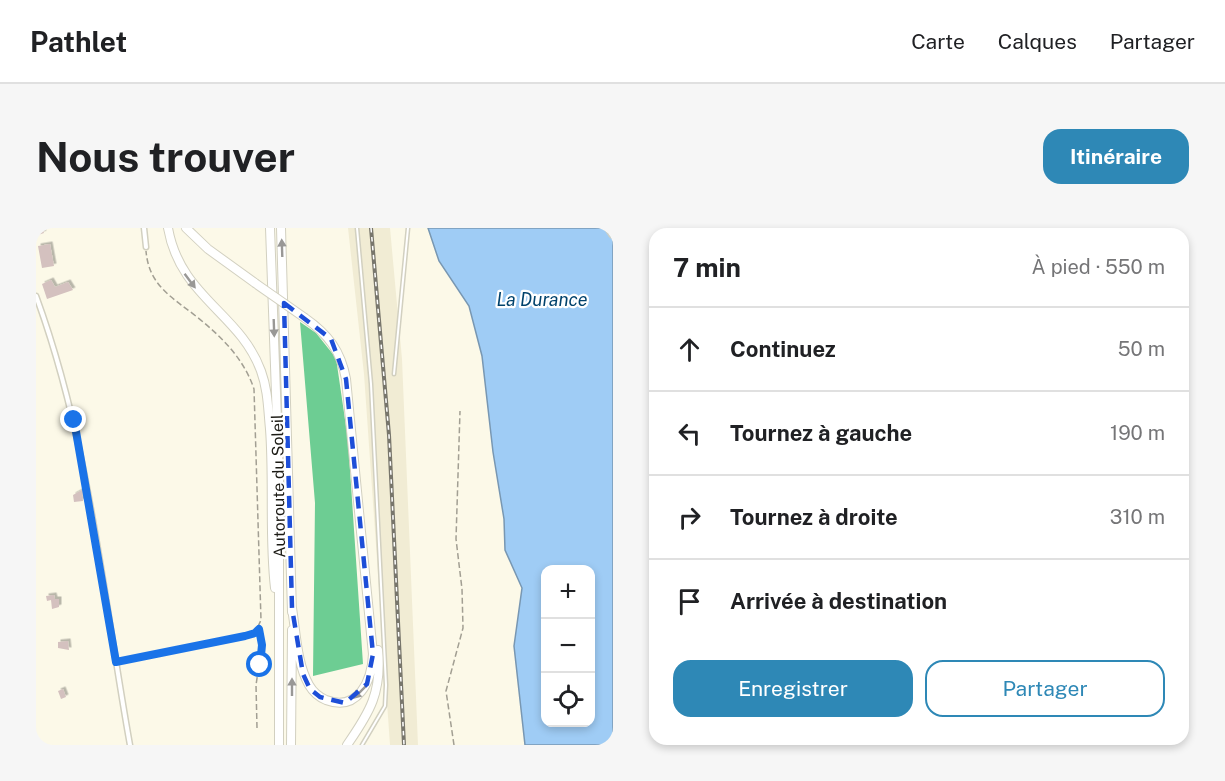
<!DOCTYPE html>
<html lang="fr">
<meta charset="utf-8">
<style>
:root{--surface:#fff;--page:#f6f6f6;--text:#202124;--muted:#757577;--line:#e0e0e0;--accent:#2e88b6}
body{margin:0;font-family:"Public Sans",sans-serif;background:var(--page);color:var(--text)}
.controls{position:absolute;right:18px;bottom:18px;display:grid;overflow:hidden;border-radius:12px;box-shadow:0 3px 9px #0003}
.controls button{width:54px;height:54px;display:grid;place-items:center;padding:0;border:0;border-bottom:2px solid var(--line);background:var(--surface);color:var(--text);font:30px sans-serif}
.stop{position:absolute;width:18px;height:18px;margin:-14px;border:4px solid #1a73e8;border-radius:50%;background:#fff}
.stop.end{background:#1a73e8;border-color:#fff;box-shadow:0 2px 6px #0008}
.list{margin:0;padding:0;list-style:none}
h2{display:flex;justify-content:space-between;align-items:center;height:78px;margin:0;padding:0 24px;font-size:26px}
h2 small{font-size:20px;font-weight:400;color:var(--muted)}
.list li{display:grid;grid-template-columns:39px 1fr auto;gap:18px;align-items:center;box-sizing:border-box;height:84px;padding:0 24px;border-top:2px solid var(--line)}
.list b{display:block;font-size:22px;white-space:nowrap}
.list em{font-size:20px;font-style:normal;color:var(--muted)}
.actions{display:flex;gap:12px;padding:18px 24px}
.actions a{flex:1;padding:14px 0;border:2px solid var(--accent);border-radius:18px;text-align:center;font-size:21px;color:var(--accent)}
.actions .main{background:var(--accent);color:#fff}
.icon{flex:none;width:33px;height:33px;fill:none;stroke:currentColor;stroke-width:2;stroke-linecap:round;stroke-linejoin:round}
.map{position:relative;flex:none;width:577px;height:517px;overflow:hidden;border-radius:18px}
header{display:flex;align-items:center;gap:36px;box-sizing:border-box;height:84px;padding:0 30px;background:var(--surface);border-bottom:2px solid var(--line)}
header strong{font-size:28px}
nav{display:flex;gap:33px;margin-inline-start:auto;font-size:21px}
.intro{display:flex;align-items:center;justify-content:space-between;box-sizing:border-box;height:144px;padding:0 36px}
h1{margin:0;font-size:42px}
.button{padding:15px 27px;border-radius:18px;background:var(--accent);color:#fff;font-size:21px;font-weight:700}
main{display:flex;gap:36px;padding:0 36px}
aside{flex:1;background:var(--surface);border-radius:18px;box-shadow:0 3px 9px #0003}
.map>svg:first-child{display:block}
</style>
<header>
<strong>Pathlet</strong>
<nav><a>Carte</a><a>Calques</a><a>Partager</a></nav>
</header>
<div class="intro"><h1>Nous trouver</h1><a class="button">Itinéraire</a></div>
<main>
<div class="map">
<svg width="577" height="517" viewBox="0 0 577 517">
<defs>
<filter id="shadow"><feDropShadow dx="2.5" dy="-2.5" stdDeviation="0" flood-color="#0004"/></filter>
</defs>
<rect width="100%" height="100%" fill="#fcf9e8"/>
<path fill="#f1ecd4" d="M312,0h42l12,131 16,386h-28l-26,-371z"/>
<path fill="#6dcd93" d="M264,94l16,11 20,25 12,82 15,224 -50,12 2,-173z"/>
<path fill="#9fccf5" stroke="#7897b2" stroke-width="1.5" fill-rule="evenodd" d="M392,0h185v517h-88l-11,-99 8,-58 -17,-38 -1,-31 -11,-67 -11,-96 -13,-50 -30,-45zM509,341h45v153h-45z"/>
<path fill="#d4c1bf" filter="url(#shadow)" d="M0,0h6l2,5 -6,2z
M14,16l4,22 -12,2 -4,-22z
M15,52l4,7 13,-5 5,8 -26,9 -5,-15z
M46,262l1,11 -9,1 -1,-7z
M18,367l1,4h4v8l-7,2 -1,-9 -4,1 -1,-5z
M32,413l1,9 -11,-2v-6z
M27,461l3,8 -5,2 -3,-8z"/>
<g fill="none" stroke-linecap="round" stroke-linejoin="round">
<g stroke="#d2d0c0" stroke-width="5">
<path id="service" d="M321,0l14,156 15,301 -1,21 -23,39
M358,146l14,-146"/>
</g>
<g stroke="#d2d0c0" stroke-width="7">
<path id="minor" d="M108,0l2,19
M0,68c53,144 67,299 94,449"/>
</g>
<g stroke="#d2d0c0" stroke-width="10">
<path id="primary" d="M573,0l4,6"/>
</g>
<g stroke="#d2d0c0" stroke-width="10">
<path id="motorway" d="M132,0c12,69 72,85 93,143 7,19 7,38 9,58 4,53 -1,107 5,159
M150,0l22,21 47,34
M234,0l9,248v269
M245,0l11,384
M256,380c4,25 5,56 17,77 4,7 10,12 17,15 32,12 46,-19 47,-46l-27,-275c-5,-28 -18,-45 -41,-61
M255,517l1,-115
M311,517c23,-33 35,-53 31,-95"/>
</g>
<path stroke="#a29f93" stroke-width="1.5" stroke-dasharray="6 3" stroke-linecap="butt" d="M85,433l134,-28 6,-13 -7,-231c-10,-30 -32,-52 -57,-72 -25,-20 -48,-31 -51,-66
M221,500l-1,-43 6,-40 -3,-15
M418,517l-8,-54 17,-63 -1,-39 -6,-50 4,-128"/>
<use href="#service" stroke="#fff" stroke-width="2"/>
<use href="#minor" stroke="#fff" stroke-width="4"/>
<use href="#primary" stroke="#fff" stroke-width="7"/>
<use href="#motorway" stroke="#fff" stroke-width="8"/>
<g stroke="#78766c" stroke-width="4">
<path id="rail" d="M335,0l18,207 15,310"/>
</g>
<use href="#rail" stroke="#fff" stroke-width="1.5" stroke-dasharray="4.5" stroke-linecap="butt"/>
<g stroke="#d2d0c0" stroke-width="10" stroke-linecap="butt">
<path id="motorway-bridge" d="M219,55l50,35"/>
</g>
<use href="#motorway-bridge" stroke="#fff" stroke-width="8"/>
</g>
<defs><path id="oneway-solid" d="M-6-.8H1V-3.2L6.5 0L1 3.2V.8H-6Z" transform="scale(1.5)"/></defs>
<g fill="#999896">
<use href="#oneway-solid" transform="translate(246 20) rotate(-92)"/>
<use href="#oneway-solid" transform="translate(154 53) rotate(53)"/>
<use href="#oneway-solid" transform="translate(238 100) rotate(88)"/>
<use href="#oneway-solid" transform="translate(256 459) rotate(-90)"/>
<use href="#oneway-solid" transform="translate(324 464) rotate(135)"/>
</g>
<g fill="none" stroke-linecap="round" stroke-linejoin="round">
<path stroke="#1a73e8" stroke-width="8" d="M38,192l42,242 129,-26 10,-3 4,-4 3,16 -2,20"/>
</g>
<path fill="none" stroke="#1d4ed8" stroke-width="4.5" stroke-dasharray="12 8" stroke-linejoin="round" d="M248,75l47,36 15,40 27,275 -6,30 -22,19 -25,-6 -10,-8 -7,-15 -11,-66z"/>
<g text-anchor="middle" stroke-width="4.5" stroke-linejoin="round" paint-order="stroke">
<g font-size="16" fill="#1c1b15" stroke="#fff">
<text transform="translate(242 258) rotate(-91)" y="6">Autoroute du Soleil</text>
</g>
<g font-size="18" font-style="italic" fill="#01426c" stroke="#fff">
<text x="506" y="78">La Durance</text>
</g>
</g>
</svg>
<div class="controls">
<button>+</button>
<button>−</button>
<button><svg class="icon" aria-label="locate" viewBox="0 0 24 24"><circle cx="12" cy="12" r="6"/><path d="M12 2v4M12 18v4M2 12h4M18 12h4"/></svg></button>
</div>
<div class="stop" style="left:224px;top:437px"></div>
<div class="stop end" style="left:38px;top:192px"></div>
</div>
<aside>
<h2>7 min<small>À pied · 550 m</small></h2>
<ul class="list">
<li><svg class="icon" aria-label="ahead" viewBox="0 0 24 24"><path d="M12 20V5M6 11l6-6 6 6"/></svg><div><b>Continuez</b></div><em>50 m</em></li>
<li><svg class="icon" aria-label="left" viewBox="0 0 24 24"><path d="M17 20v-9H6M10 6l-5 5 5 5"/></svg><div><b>Tournez à gauche</b></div><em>190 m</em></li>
<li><svg class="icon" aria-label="right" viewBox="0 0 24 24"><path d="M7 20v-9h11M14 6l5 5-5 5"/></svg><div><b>Tournez à droite</b></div><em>310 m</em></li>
<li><svg class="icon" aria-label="arrive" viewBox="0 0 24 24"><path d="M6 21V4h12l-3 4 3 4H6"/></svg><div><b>Arrivée à destination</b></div></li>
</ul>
<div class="actions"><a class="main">Enregistrer</a><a>Partager</a></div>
</aside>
</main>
